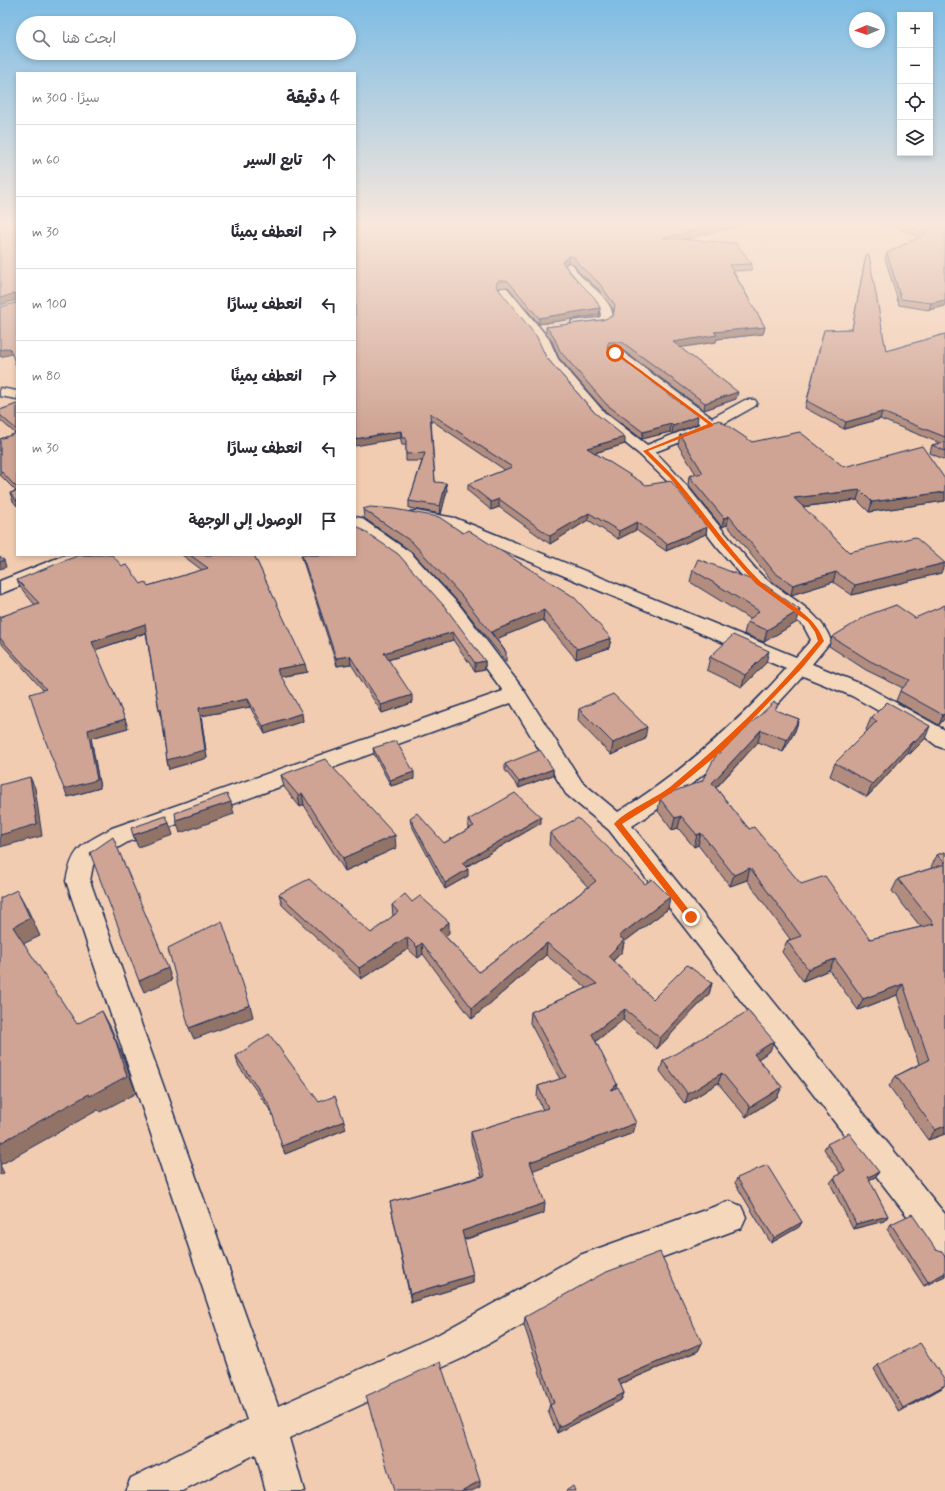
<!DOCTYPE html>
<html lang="ar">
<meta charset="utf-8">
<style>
:root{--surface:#fff;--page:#f2f2f3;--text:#2b2b33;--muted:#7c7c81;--line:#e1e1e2}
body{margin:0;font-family:Mynerve,"Playpen Sans Arabic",sans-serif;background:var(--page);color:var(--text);direction:rtl}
.controls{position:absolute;right:12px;top:12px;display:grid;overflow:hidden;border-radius:0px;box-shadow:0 2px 6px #0003}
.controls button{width:36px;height:36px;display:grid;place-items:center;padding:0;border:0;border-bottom:1px solid var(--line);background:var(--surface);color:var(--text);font:20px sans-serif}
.compass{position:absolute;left:849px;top:12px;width:36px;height:36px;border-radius:50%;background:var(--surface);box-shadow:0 2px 6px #0003;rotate:268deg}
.stop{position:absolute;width:12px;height:12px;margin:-9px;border:3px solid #ea580c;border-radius:50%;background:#fff}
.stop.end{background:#ea580c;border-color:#fff;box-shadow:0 1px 4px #0008}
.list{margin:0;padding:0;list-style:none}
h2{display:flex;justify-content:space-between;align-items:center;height:52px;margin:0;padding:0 16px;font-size:17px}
h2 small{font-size:13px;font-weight:400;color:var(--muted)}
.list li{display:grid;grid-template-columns:26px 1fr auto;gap:12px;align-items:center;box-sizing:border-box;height:72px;padding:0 16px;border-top:1px solid var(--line)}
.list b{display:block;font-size:15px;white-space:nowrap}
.list em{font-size:13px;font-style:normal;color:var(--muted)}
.icon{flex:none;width:22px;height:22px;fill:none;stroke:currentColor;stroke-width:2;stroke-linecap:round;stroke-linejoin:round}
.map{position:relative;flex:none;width:945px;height:1491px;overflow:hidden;direction:ltr}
.search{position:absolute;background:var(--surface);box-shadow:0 2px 6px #0003;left:16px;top:16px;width:340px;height:44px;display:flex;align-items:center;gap:10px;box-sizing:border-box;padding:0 14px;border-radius:22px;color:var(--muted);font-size:15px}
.panel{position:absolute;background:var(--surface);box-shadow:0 2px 6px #0003;left:16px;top:72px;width:340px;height:484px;border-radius:0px;direction:rtl}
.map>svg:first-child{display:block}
</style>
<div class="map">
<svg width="945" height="1491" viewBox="0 0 945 1491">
<rect width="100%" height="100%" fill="#f1ccb1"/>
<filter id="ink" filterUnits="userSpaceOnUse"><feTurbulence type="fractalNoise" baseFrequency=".025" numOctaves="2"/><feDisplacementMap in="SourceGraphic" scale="8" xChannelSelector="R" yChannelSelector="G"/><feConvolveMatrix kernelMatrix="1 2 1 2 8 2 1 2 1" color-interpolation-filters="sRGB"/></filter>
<g filter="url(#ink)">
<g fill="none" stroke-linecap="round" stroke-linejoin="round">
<g stroke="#1b2f5e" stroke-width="3">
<path id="minor" d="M569,263l4,2c2,2 3,6 5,8 11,13 35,26 35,45 -6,9 -30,11 -41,9l-1,-3 1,-3 26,-3 3,-2c0,-17 -31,-33 -38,-49z
M503,287l4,1 42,51 9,20 46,53 43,33 53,-21 -90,-68 -2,-3 2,-3h10l92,68 33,-18h10l2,3 -2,3 -39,22 -61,24c33,31 58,69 88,102 7,8 14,18 23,25 23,19 55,32 65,62l-19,23 54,22 79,44v19l-8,-3 -12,-9 -73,-41 -49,-20c-51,58 -105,109 -171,150l308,382 5,6v44l-12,-4 -15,-24 -309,-400 -43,-36 -55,-91 -383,139 -23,13 -12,10 -3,16 188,525 161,-72 141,-79 150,-54 11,5 5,11 -5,11 -140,52 -138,78 -174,80 15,53h-38l-10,-37 -73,37h-58l6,-13 116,-58 -181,-539c7,-35 16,-36 46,-53l391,-137 -57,-77 -47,-53 -44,-31v-13l6,1 50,35 49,53 63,83 59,93 36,30c64,-39 118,-88 168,-143l-341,-143 -35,-6 -3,-4 3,-4 6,-1 39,7 341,139 15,-17 -8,-15 -52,-39 -34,-39 -51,-67 -27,-26 -45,-36 -47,-55 -9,-20 -41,-52z
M0,388l17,3v8l-17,-3z
M65,555h25l-3,4 -87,35v-13z"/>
</g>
<use href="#minor" fill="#f5d7bb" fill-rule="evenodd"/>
</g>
<path fill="#b28d7f" stroke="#1b2f5e" d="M355,222h384v4l-57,14 70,24 -1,6 -18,1 32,56 -2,7 -46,5 -1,3 -36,5 56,52 -32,11 -83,-61h-12l88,75 -25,10 -2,-2 -28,7 -37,-28 -46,-53 -7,-17 -6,-7v-7l56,-7 11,-4 1,-5 -16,-22 -20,-18 -4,-7 -6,-2 -3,3 35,43 -1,7 -60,9 -31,-37 -10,1 48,69 48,55 31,32 -30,9 112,74 -1,7 -40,17 -30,-21 -18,9 -30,-19 -38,24 -51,-37 -8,3 -23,-19v-7l37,-14 -74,-50 4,62 12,8 -6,24 -32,-6v-7l13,-40h-16v-16h-4z
M884,222h61v84l-16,4 -30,-5 -14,-47 2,-5 32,-16z
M866,255l20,96 59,-17v126l-15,-7 2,-8 8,-2 -60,-24 -36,10 -39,-21 19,-78 28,-1z
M17,404v102l-4,-5 -3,-8 6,-2 -16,-16v-36l16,-5 -16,-14v-10z
M680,435l72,7 92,25 101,12v22l-76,11 -12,-12 -55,7 47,45 92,21 -89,22 -19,-13 -42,13 -18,-13 -46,-57 -5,2 -34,-42 1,-9 7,-2 -18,-29z
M363,509l248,129 -2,10 -33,11 -33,-39 -47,19 10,13v10l-45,-57 -49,-53 -48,-34z
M355,525l130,136v8l-10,2 -22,-31 -65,20 24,43 -30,10 -31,-49 -14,2 -36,-111h54z
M182,555h72l53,117 -26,5 22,44 -38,13 -15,-27 -49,9 6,42 -38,11 -2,-9 -6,-42 -2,-8 -13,-77 -51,17 30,69 3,9 -37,10 9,50 -32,9 -25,-107 -43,-48v-25l35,-12 -15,-18 -3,-7 124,4 7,2 54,-16z
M693,570l104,52 -33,20 -20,-8 3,-12 3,-3 -60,-37z
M896,605l49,113 -6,7 -43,-24 4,-10 3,-3 -37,-18 -37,-24 3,-9z
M710,657l56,6 -24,24 -35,-17z
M579,709l66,30 -34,16 -33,-34z
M776,711l23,8 -4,12 -12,21 -25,-10 -42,46 33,41 52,55 69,55 51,-12 -29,-36 6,-12 34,-11 -1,-1 6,-12 8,-3v282l-17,6 -39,-54 7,-10 23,-12 -22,-69 -39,15 -29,-40 -26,11 -21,-29 5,-11 3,-2 -43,-59 -17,6 -32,-41 -4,2 -16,-19 -6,2 -14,-19 2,-12 42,-18z
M871,718l54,21 -15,15 -3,-1 -40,44 -37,-21 5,-13 32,-32 -1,-1z
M373,748l41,31 -23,7 -17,-32z
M505,764l48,5v6l-34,13 -14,-18z
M281,775l115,73 -51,23 -41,-66 -4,2 -16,-20z
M410,818l34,25 26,-15 -2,-2v-6l73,3 -75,44 2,9 -23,13 -34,-65z
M550,833l118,76 -44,33 -2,10 -9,9 40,38 59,-16 -3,11 -52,55 -34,-29 -27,21 20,47 20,35 -3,10 -100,37 11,43 -80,27 9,35v8l-62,19 -19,-90 -2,-10 92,-26 -11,-34v-10l72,-22 -6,-13 1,-11 22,-7 -30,-56 1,-11 56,-24 -41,-33 -74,64 -49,-65 -5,4 -10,-9 -47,30 -79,-74 -3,-11 92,39 22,-17 -1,-11 20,-3 37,31 -4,3 34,36 109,-85 -39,-42z
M770,1051l-12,8 24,28 -5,10 -31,20 -28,-34 -33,21 -25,-33 3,-10z
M236,1056l83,46 27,27 -61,25 -12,-40 -35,-49z
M827,1144l52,28 -4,5 -6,3 19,36 -4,5 -31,8 -23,-46 4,-5 6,-5 -16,-24z
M737,1178l65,44 -3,5 -28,16 -36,-60z
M891,1224l45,26 9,7v19l-21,10 -37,-57z
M525,1317l177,26 -4,8 -78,33 4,9 -3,7 -64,33 -9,-22 2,-7 -26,-79z
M878,1365l64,23 -43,24 -25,-43z"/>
<path fill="#917368" stroke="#1b2f5e" d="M732,222h7v4l-77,18 1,-6z
M569,256l-1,6 -6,6v-6z
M16,293l1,7 -17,5v-7z
M945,300v6l-16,4 2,-7z
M600,308l-1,7 -60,9v-6z
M765,327l-2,7 -46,5 -1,3 -44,7 1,-7 41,-10z
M10,348l2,6 -12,3v-7z
M738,392l-2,7 -32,11 1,-7z
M882,412l-2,7 -36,10 2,-7z
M698,416l-1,8 -25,10 1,-8z
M671,424l-1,8 -28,7 1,-7z
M401,431v7l-46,8v-7z
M625,437v7l-38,11v-7z
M446,483l1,7 -6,24 -1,-8z
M860,490l-3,10 -66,8 3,-10z
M945,492v9l-76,11 3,-10z
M499,499v8l-8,3v-8z
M589,513l-1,7 -38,24v-8z
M729,516l-2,9 -5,2 2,-9z
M637,522l-1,8 -18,9 1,-8z
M707,527l-1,7 -40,17 1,-7z
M4,560l2,7 -6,2v-7z
M945,563l-4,10 -89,22 3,-10z
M836,572l-3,10 -42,13 2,-10z
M544,610l-1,10 -47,19 -5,-7z
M800,610l-3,12 -33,20 3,-12z
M145,624l2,8 -52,18 -3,-8z
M453,632v8l-69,21v-8z
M611,638l-2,10 -33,11 1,-10z
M769,651l-3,12 -24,24 3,-12z
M350,656l1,8 -14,2 -1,-8z
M485,661v8l-10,2v-8z
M305,664l2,8 -29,5 -1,-8z
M412,695v8l-30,10 -1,-8z
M248,699l2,8 -49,9 6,42 -38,11 -2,-9 32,-52z
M160,709l3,8 -2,1 -2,-8z
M302,713l1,8 -38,13 -2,-8z
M945,713v5l-6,7 4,-10z
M125,719l3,9 -37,10 9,50 -32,9 -4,-8 24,-59z
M799,719l-4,12 -12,21 4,-12z
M930,726l-5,13 -15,15 5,-12z
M647,727l-2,12 -34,16 2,-12z
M761,730l-3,12 -49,53 3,-12z
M913,741l-6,12 -40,44 5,-13z
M553,769v6l-34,13v-6z
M414,772v7l-23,7 -1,-6z
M30,777l5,11 7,48 -42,11v-12z
M302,793l2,12 -4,2 -2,-12z
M231,802l3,12 -54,19 -4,-13z
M681,816l-3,12 -6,2 3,-12z
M541,817v6l-79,46v-6z
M169,823l4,12 -35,12 -5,-12z
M701,833l-3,12 -4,2 3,-12z
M395,835l1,13 -51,23 -2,-13z
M750,868l-3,12 -17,6 4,-11z
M468,869v7l-23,13v-6z
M17,890l10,18 13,28 -17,8 -10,-17z
M670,897l-2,12 -44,33 -2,10 -16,15 2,-11 11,-20z
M449,922v11l-10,8v-11z
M407,937l1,12 -47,30 -2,-11z
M422,943l1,11 -5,4 -1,-11z
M547,943l-1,12 -74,64v-11z
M835,959l-6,11 -26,11 5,-12z
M168,968l4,12 -28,12 -5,-11z
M712,983l-3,11 -52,55 3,-11z
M903,984l-6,11 -39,15 5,-11z
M250,1005l3,12 -59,22 -5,-11z
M625,1009l-2,11 -32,25 1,-11z
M102,1011l9,17 13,31 12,34 -36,19 -2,-2 -98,55 4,8 -4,2v-32z
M774,1041l-4,10 -20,13 4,-10z
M722,1073l-4,10 -33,21 3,-10z
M617,1084l-3,10 -3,-4z
M782,1087l-5,10 -31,20 4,-10z
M344,1121l2,8 -61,25 -3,-8z
M636,1123l-3,10 -104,39 1,-10z
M945,1126v8l-17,6 7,-10z
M879,1172l-4,5 -11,5 4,-5z
M545,1203l-1,10 -82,27v-9z
M888,1216l-4,5 -31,8 3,-5z
M802,1222l-3,5 -28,16 3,-5z
M945,1273v3l-21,10 4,-4z
M473,1275v8l-62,19 -1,-8z
M702,1343l-4,8 -83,35 3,-7z
M945,1385l-3,3 -43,24 4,-4z
M624,1393l-3,7 -64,33 2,-6z
M480,1481v6l-8,4h-11z"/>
<path fill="#cfa494" stroke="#1b2f5e" d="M0,222h17v147l-7,-21 -10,2v-43l16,-4v-10l-16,5z
M355,222h377l-69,16 73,5 16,21 -23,1 36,62 -51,5 3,3 -44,7 65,50 -33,11 -83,-61h-13l-2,5 3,3 88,66 -25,10 -2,-2 -28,8 -37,-28 -46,-53 -7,-16 -7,-8 56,-7 11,-4 2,-11 -16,-22 -20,-18 -5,-8 -5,-1 -7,6 9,12 24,24 5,10 -61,10 -31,-37h-10l-2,5 41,51 9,20 48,55 31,25 -38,11 59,37 25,-4 36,46 -40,17 -30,-22 -18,9 -30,-18 -39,23 -51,-37 -8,3 -23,-18 44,-17 -82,-54 5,69 11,1 -6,23 -31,-5 16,-48 -19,1v-16h-4l-1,-7 -46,8z
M899,222h46v78l-14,3 -30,-4 -14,-46 39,-19z
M866,255h3l17,96 59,-17v103l-63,-25 -36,10 -39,-21 17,-71 28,-1z
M17,404v26l-17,-15v-5z
M719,420l33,22 48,-10 44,35 78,-21 23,33v13l-73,10 -12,-12 -66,8 55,54 66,-15 30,26 -90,22 -19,-13 -43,13 -18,-12 -46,-57 -5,2 -35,-42 14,-3 -23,-38z
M17,433v55l-17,-18v-31z
M945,442v9l-13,-6z
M17,491v11l-7,-9z
M370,507l24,2 45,8 24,16 5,-3 106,67 37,41 -34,11 -33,-39 -53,22 15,20 -45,-57 -49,-53 -49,-33z
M355,525l43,29 47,53 40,54 -10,2 -22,-31 -69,21 28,42 -31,10 -31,-49 -14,2 -34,-103h53z
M79,555h33l10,11 5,-1 14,19 4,-2 3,4 60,-18 -18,-13h64l51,109 -28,5 25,44 -39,13 -15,-27 -49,9 6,42 -38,10 -7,-51 -1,1 -14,-86 -53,18 33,77 -37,11 9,50 -33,9 -25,-65 -9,-30 16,-5 -46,-51v-21l39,-14 -22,-23z
M0,557l4,3 -4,2z
M698,559l67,26 35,25 -33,20 -20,-8 12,-11 -66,-41z
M896,605l19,13 30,-13v108l-2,2 -43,-24 10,-11 -40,-19 -38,-24 36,-22z
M733,635l36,16 -24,24 -35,-18z
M613,694l34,33 -34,16 -34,-34z
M774,702l4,2 -3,6 24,9 -12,21 -26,-10 -49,53 37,46 5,-2 47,57 24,-8 45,63 64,-15 -36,-45 47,-15v262l-10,4 -39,-54 33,-16 -26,-76 -40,15 -28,-40 -27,10 -21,-28 14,-5 -51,-68 -16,7 -33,-42 -4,2 -16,-19 -6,2 -15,-19 9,-6 33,-12 13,-24z
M887,702l43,24 -15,16 -2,-1 -41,43 -37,-21 42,-42 -6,-3z
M396,741l18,31 -24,8 -17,-32z
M540,750l13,19 -34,13 -14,-18z
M325,759l70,76 -52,23 -41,-65 -4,2 -17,-20z
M30,777l7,47 -37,11v-50z
M515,793l26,24 -79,46 6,6 -23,14 -35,-65 7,-5 27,30 30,-17 -6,-6z
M227,794l4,8 -55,18 -1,-7z
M166,816l3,7 -36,12 -2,-7z
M578,818l67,66 7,-5 18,18 -51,39 5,4 -16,16 45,43 34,-34 25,18 -52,55 -35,-29 -33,25 25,50 -6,6 7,-3 18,36 -106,39 15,41 -83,28 11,44 -63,19 -20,-92 95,-26 -14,-44 77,-24 -10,-22 28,-9 -35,-65 66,-28 -50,-41 -75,65 -50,-65 -5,4 -10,-10 -48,31 -80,-74 30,-15 62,54 27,-21 -6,-7 13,-11 7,8 8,-6 29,26 -10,8 40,42 117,-91 -46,-48z
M113,837l55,131 -29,13 -49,-128z
M945,852v11l-8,-8z
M17,890l13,28 -17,9 64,97 25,-13 14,31 11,34 -37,20 -1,-2 -89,49v-245z
M222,921l28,84 -61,23 -21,-80z
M748,1011l26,30 -20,13 28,33 -32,20 -28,-34 -34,21 -25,-33z
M269,1034l50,68 16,-6 9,25 -62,25 -12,-40 -34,-50z
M849,1133l30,39 -11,5 20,39 -32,8 -22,-46 11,-8 -18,-26z
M767,1165l35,57 -28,16 -37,-60z
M912,1214l24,36 6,2 3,5v16l-17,9 -37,-58z
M660,1252l42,91 -84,36 6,14 -65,34 -9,-22 4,-2 -29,-86 79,-44z
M920,1343l25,38v4l-42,23 -25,-43z
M440,1362l40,119 -19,10h-67l-28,-95z
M573,1486l2,5h-9z"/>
</g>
<linearGradient id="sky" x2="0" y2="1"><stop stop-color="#7dbce4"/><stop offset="0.52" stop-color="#f9e8dc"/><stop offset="1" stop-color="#f9e8dc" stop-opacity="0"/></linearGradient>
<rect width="945" height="431" fill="url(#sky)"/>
<path fill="#ea580c" d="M613,352h3l97,72v2l-65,25c9,9 18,17 26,26 29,33 53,71 85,103 21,22 54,30 65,61l-22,27 -79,82 -52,43 -49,31 71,91v5h-5l-74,-96c9,-12 42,-26 56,-37 53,-44 104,-92 148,-146l-3,-9 -7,-10 -52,-38 -35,-40 -51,-66 -27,-27 65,-27z"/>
</svg>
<div class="controls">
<button>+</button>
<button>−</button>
<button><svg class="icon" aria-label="locate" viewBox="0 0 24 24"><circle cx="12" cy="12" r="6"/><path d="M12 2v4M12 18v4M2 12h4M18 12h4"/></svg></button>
<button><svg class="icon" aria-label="layers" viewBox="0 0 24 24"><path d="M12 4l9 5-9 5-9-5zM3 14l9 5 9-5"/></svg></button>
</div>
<svg class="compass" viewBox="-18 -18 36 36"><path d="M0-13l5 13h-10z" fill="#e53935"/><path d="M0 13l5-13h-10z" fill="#7c7c81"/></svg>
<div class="stop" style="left:615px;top:353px"></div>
<div class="stop end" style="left:691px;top:917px"></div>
<div class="search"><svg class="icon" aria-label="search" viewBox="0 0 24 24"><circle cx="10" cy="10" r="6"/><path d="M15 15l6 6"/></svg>ابحث هنا</div>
<section class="panel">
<h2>4 دقيقة<small>سيرًا · 300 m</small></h2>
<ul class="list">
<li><svg class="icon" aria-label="ahead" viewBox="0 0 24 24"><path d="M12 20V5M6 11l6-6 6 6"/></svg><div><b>تابع السير</b></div><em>60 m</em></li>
<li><svg class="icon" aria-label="right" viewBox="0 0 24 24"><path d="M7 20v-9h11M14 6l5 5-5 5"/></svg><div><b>انعطف يمينًا</b></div><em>30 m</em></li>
<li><svg class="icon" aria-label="left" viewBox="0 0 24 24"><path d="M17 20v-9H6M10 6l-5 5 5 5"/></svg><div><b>انعطف يسارًا</b></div><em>100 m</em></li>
<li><svg class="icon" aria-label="right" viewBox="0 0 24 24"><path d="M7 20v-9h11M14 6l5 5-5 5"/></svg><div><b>انعطف يمينًا</b></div><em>80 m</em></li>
<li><svg class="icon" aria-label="left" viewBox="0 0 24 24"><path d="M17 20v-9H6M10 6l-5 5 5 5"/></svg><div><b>انعطف يسارًا</b></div><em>30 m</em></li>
<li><svg class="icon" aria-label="arrive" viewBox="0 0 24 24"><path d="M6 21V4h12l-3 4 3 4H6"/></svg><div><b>الوصول إلى الوجهة</b></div></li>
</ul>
</section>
</div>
